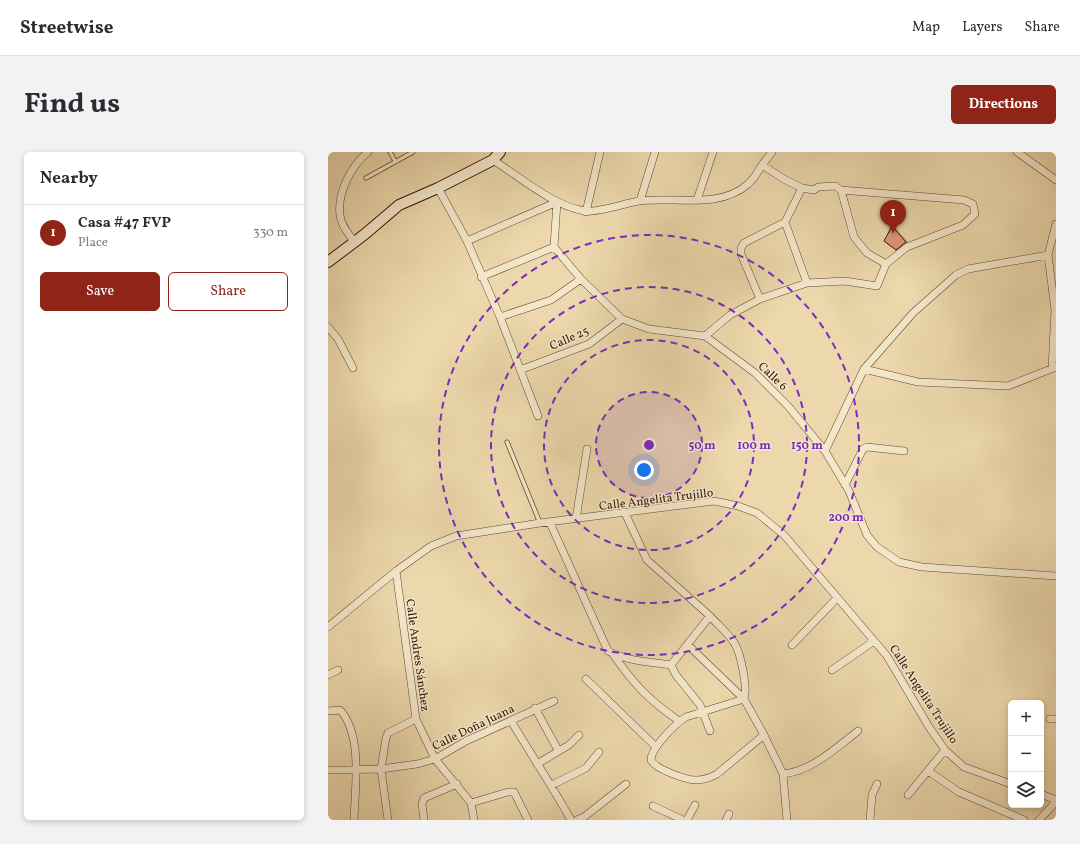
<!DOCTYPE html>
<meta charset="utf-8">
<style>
:root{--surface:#fff;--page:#f2f2f3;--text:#2b2b33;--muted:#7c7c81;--line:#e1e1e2;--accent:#8f2418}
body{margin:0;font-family:Vollkorn,serif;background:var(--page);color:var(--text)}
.controls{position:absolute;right:12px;bottom:12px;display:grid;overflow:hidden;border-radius:6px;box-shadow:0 2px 6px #0003}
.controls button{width:36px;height:36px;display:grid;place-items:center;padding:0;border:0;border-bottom:1px solid var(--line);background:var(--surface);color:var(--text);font:20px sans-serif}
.you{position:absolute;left:316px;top:318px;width:14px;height:14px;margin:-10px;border:3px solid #fff;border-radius:50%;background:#1a73e8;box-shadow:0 0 0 6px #1a73e833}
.badge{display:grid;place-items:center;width:26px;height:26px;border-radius:50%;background:var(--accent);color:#fff;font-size:13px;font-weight:700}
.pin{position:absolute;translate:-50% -33px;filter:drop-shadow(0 1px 2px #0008)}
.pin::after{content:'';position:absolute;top:21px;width:14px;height:12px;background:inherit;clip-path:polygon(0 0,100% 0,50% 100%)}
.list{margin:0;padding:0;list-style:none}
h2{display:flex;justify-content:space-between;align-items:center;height:52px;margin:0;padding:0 16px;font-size:17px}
h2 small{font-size:13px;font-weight:400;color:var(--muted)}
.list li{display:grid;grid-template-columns:26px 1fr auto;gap:12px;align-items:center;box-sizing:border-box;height:56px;padding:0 16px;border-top:1px solid var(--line)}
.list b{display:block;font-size:15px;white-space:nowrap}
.list p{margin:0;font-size:13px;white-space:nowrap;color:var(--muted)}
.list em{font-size:13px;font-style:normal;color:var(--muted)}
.actions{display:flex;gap:8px;padding:12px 16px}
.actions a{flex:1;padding:9px 0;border:1px solid var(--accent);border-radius:6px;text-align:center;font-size:14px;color:var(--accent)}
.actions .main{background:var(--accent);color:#fff}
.icon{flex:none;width:22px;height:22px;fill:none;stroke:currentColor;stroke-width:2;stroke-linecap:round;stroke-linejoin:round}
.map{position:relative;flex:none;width:728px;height:668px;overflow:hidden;border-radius:6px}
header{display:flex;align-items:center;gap:24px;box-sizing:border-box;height:56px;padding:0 20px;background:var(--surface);border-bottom:1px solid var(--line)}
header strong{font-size:19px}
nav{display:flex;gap:22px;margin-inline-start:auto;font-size:14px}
.intro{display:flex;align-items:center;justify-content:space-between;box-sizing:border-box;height:96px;padding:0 24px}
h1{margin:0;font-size:28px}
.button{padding:10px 18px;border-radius:6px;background:var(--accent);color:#fff;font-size:14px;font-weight:700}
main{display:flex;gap:24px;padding:0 24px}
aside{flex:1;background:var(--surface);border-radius:6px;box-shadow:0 2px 6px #0003}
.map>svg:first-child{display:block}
</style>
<header>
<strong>Streetwise</strong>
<nav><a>Map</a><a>Layers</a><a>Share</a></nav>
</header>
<div class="intro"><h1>Find us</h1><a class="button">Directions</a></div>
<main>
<aside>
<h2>Nearby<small></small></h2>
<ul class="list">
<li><span class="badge">1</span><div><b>Casa #47 FVP</b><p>Place</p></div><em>330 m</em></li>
</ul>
<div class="actions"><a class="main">Save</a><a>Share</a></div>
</aside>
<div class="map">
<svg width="728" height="668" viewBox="0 0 728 668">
<defs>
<filter id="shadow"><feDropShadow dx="2.5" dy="1.5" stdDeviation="0" flood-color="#0004"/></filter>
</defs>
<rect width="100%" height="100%" fill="#ecd8ac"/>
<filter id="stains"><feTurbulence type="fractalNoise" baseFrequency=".005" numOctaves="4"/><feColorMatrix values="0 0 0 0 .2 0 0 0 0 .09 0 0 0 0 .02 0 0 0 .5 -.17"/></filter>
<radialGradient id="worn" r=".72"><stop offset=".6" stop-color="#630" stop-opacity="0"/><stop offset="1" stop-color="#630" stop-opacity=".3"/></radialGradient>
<path fill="#e19779" stroke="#341504" filter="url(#shadow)" d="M564,74l14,16 -10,8 -12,-9z"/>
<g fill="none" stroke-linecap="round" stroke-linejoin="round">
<g stroke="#62462e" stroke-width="5">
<path id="lane" d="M62,0l5,9
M38,26l47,-26
M179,290l33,81"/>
</g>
<g stroke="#62462e" stroke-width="8">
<path id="street" d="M689,0l39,28
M165,8c27,17 60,46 92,51 11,2 41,-8 54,-10 34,-5 80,9 109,-17 6,-5 10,-12 14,-19l22,14 18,9 12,2 4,-3 17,-1 6,4 123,10 9,4 2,10 -12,11 -56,22 -21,17 -19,-11 -13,-16 -13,-47
M434,13l10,-13
M110,36l29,53 33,76 38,99
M369,48l16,-48
M312,49l15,-49
M229,50l-3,45 27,32 41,40 27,10 56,7 50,37 33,33 37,45 24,40 18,44 10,12 22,15 23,5 134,9
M258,60l14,-60
M457,70l22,61
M139,89l90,-39
M27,91c-6,-9 -14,-17 -15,-28 -3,-22 11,-49 28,-63
M153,125l73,-30
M432,147l-19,-45v-6l3,-5 41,-21 17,-34
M172,165l51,-17 30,-21
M0,175l10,12 15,29
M377,184l25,-21 30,-16 47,-16 38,-2 32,5 9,-22
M724,216l3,-58 -7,-55 8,-31
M536,217l54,13 90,4 48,-19
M192,218l69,-26 33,-25
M497,299l39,-82 49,-56 43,-38 12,-6 80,-14
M517,333l18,-36 4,-2 37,4
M297,361l22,47 63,56 -39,49 5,10 24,30 10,26
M248,367l11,-70
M222,371l58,128c18,10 43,11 63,14
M68,419l20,148 19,40 36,44 3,17
M0,475l68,-56 35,-25 25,-10 84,-13 174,-22 24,5 19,7 27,22 103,121 42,71 16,23 19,17 47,17
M360,493l56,54 20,36 -47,39c-7,4 -13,6 -21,6 -10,0 -41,-11 -45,-20 0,-12 24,-36 35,-43l58,-18c4,-10 -3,-44 -9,-55 -6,-10 -17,-19 -25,-28
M464,493l45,-47
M285,502c21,31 36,46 66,67
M504,518l42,-29
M0,523l10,-5
M258,527l70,68
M207,556l23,42
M0,559l12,-1c23,25 15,78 14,110
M722,567h6
M183,569c20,33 41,65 60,99
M436,583l19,39c29,-3 53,-26 75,-43
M209,612l32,-19 10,-10
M0,618l53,-1 36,-5 18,-5 31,-18 88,-40
M600,619l31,21 65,28
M455,622l4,46
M224,633l34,-17 13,-16
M713,642l15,6
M580,643l37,-45
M143,651l37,-11h6l14,28
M325,654l30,14
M60,668l-7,-51 5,-31 2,-5 28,-14
M96,668l-2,-16 2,-6 33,-14
M249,668l7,-3 42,-33
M359,668l8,-15
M398,668l3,-6
M542,668l2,-25 5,-11
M711,668l17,-18"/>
</g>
<g stroke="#341504" stroke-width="12">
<path id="secondary" d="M0,110l37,-28 34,-29 39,-17 55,-28 7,-8"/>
</g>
<use href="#lane" stroke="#f3e6c9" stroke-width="3.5"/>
<use href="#street" stroke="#f3e6c9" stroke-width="7"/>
<use href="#secondary" stroke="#f3e6c9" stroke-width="10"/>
</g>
<circle cx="321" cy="293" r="53" fill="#7b2cbf" fill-opacity=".12"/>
<g fill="none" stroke="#7b2cbf" stroke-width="2" stroke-dasharray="7 5">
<circle cx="321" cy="293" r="53"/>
<circle cx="321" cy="293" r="105"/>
<circle cx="321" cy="293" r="158"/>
<circle cx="321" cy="293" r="210"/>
</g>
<g text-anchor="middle" stroke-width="3" stroke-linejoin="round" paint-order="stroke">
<g font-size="12" fill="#341504" stroke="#f3e6c9">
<text transform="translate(241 186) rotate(-24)" y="4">Calle 25</text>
<text transform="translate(445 224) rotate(43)" y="4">Calle 6</text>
<text transform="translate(328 347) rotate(-7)" y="4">Calle Angelita Trujillo</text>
<text transform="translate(90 503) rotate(82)" y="4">Calle Andrés Sánchez</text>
<text transform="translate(596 542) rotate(57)" y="4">Calle Angelita Trujillo</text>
<text transform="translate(145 575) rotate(-26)" y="4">Calle Doña Juana</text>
</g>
</g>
<circle cx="321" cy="293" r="6" fill="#7b2cbf" stroke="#f3e6c9" stroke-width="2"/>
<g font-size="12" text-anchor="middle" font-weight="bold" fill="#7b2cbf" stroke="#f3e6c9" stroke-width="3" stroke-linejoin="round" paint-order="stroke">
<text x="374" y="297">50 m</text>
<text x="426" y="297">100 m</text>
<text x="479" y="297">150 m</text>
<text x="518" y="369">200 m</text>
</g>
<rect width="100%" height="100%" filter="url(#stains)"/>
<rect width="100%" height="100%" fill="url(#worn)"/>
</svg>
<div class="controls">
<button>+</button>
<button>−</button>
<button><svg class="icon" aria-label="layers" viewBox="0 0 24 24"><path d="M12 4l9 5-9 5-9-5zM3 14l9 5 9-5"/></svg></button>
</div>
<div class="you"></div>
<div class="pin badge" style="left:565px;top:81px">1</div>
</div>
</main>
